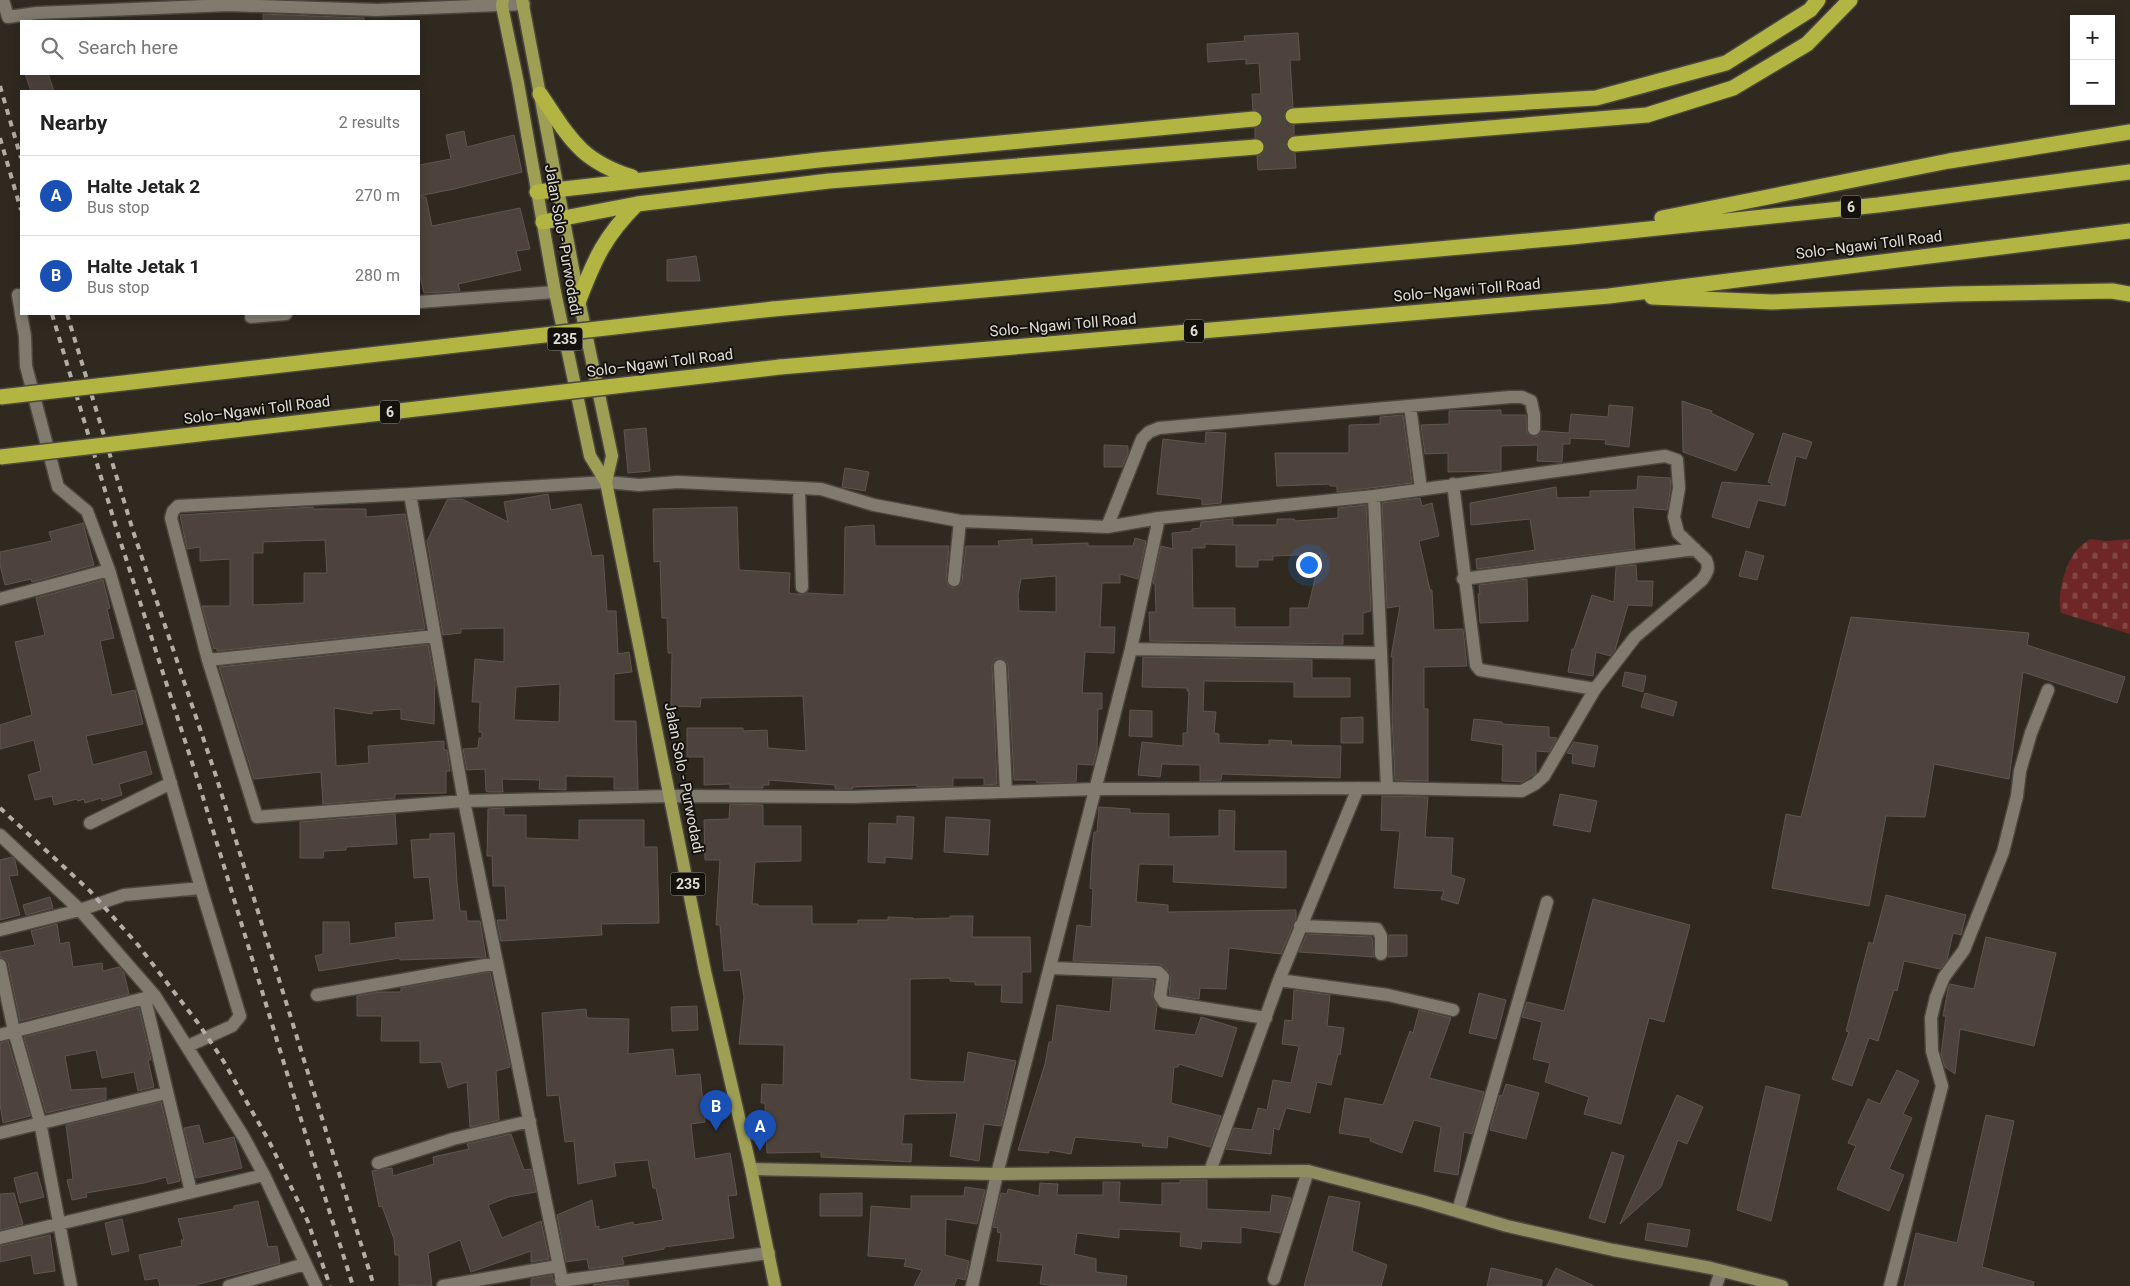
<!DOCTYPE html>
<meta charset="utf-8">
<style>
:root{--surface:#fff;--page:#f2f2f2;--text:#222;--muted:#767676;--line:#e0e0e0;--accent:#ea580c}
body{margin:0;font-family:Roboto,sans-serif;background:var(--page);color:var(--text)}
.controls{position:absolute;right:15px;top:15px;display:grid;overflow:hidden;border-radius:0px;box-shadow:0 2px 12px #0003}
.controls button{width:45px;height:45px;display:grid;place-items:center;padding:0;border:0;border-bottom:1px solid var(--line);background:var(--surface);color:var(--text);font:25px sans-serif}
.you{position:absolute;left:1308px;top:564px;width:18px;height:18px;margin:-12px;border:4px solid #fff;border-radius:50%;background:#1a73e8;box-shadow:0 0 0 8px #1a73e833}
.badge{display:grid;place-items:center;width:32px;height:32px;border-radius:50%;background:var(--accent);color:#fff;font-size:16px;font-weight:700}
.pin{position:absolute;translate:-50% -41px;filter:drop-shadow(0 1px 2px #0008)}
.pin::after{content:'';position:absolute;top:26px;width:18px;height:15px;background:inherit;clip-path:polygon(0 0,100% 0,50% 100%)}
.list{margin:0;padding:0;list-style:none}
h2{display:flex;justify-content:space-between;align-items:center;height:65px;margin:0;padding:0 20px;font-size:21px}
h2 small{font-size:16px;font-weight:400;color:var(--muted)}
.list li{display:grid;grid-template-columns:32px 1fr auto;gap:15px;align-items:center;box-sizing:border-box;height:80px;padding:0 20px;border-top:1px solid var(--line)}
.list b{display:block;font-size:19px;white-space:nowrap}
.list p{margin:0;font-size:16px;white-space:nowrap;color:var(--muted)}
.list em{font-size:16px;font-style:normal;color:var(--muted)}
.icon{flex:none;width:28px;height:28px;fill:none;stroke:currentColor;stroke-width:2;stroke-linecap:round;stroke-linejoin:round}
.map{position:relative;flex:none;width:2130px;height:1286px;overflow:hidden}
.search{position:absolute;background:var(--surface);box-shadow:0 2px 12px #0003;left:20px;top:20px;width:400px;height:55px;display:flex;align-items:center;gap:12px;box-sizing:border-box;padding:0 18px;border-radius:0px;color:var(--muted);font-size:19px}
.panel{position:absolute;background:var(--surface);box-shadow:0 2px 12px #0003;left:20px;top:90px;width:400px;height:225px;border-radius:0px}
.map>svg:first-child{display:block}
</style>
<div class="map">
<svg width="2130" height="1286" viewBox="0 0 2130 1286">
<defs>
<pattern id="cemetery-stones" width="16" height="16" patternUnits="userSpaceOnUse" patternTransform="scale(1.25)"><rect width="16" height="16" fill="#6e2726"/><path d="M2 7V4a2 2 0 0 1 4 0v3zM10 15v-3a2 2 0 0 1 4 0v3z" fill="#824645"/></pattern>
</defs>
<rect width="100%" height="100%" fill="#2f2920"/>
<path fill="url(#cemetery-stones)" d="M2090,539l15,2 25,-2v95l-69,-21c-4,-18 3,-46 14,-61 3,-5 10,-9 15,-13z"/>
<path fill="#4d433c" stroke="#61564f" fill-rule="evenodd" d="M263,14l101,4v3h-101z
M1298,33l2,27h-10l3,47 -6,1 -3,8 2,6 8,3v10l-5,2 -3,7 2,6 7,3 1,15 -38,2 -1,-14 5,-2 3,-7 -2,-6 -8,-3v-10l7,-5 1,-5 -5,-7 -5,-1 -1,-16h9l-2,-31 -13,1v-5l-38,3 -1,-18 38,-3 -1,-5z
M25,74h23l6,17h-23z
M464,131l3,16 47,-12 8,37 -68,17 -35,7v-31l32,-6 -5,-24z
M419,197h7l6,29 88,-18 10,41 -14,2 5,19 -63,14 2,7 -36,2 -5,-21z
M696,256l4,25h-33v-21z
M1682,401l30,10 -1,2 43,21 -18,37 -53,-19z
M1609,405l24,2 -4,40 -24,-3 1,-4 -36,-2v6h-7l-1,18h-4l-21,-1 1,-16 -37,1v24l-2,1 -51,1v-19l-23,1 -4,-29 28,-1v-13l52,-1v5h25l1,18 7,4 4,-1 4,-5 27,2 2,-19 37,3z
M1403,415l9,68 -75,9v-6h-7v-2l-53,2 -2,-33h74v-28l31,-1v-7z
M646,428l4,43 -22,2 -4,-43z
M1206,432l20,1 -5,70 -19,2v-6l-45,-5 6,-55 42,5z
M1783,433l29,9 -6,17 -10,-3 -11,50 -27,-6 -9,28 -37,-11 10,-35 49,4 1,-2 -4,-2z
M1104,445l24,1v7l-6,14h-18z
M845,468l24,4 -4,19 -23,-4z
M1638,476l32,2 1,7 -4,25 -34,-3 2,42 -158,20 -1,-10 59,-9 -5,-31 -59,6 -1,-22 86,-16 1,11 33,-1v-6l47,-1z
M548,494l3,16 30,-6 11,52 11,-1 4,56h9l2,43 11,-2 3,20 -18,2v47h22l2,68h-24v-12l-48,-1v14l-27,-1 1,-9 -38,-1 1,13h-15l-2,-1 -1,-22 -18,1 -4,-21 15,-1 1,-10h3v-6h-3l1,-30h-8l3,-43 29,3v-34l-43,1v4l-18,2 -16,-94 20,-41 15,-1 46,23 -4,-20zM560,684l-1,38 -45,-2 2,-33z
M1420,498l2,8 10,-3 7,33 -20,5 11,49h2l2,40 29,-1 4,37 -43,1v42h4v72l-33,-1 -3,-63 1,-60h-2l9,-51 -13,2 -5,-105z
M1366,505l5,106 -8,2v21h-20v10l-193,-3 -1,-29h7l-1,-28 -2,-1 8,-37 12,3 -1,-16 20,-2v-2l8,-1 1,-6 32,-3v6h44v-6h17l1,2 43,-3v-10zM1205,544l31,1v22h22v-7h15v-4l48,-2 -13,54h-18v19h-55v-19h-42l-1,-60h13z
M313,507v2h53v8l39,-3 20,115 -208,22v-3l-3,1 -12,-43h28v-47l-30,2v-14l-13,2 -7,-34zM325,540l2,33h-23v30l-51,2v-52h10v-11z
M737,507l2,63 51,3 -1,20 13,2 5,-2 37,2 1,-68 29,-2 1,21h74l-3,34 3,6 5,2 6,-3 2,-4 4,-35h33l-1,-5 34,-2v6l56,-2v3h45l2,-8 11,3 -8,38 -18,-5v9h-18l-2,44h15l-1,26 -29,-1 -3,41h20v16h-4l-1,41 -4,15 -16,-1 -1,18 -39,1 -1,-3h-22l-6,-114 -1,-5 -7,-3 -5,1 -3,7 5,118 -13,1v-7h-31v8l-36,1v-2l-64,2 -1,2h-17v-4l-66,-5v5h-6v3h-33v-4l-26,1v-28h-17v-29h56v3l24,-1 1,18 38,3 -3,-55 -102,2 -1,9 -29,-1 1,-53h-4l-1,-35h-5l-2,-57 -6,1 -1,-53zM1056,576v36l-37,-1 -1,-16 3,-16z
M83,523l11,42 -62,17 -1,-3 -26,6 -5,-20v-13l52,-11 -3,-9z
M1746,551l18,5 -7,24 -18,-4z
M1636,565l1,16h16l-1,25 -24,-1 -13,45 -5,6 -14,-4 -3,24 -25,-4 4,-23h2l18,-54 22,7 2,-35z
M1527,579l1,42 -48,2 -2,-29h2l-1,-9z
M103,580l7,28 -3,1 7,29 -14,3 12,54 23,-5 8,34 -57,12 7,29 53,-14 6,23 -33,10 3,11 -20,6 -1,-3 -16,5 -1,-4 -6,2 -1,-2 -23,6 -2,-9 -17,4 -7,-25 13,-4 -7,-31 -34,9v-24l32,-10 -17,-73 30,-7 -9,-37z
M1851,617l178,16 -2,12 98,32 -8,26 -94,-31 -14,107 -75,-15 -9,53 -39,-1 -17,90 -97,-18 14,-74 15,3z
M428,645l7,36 -1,43 -33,-5v-10l-29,2v3l-38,-6 2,58 33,-3 -1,-17 76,-5v9h3l3,21h-4v22l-51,1v4l-72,6 -2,-32 -67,7 -35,-112z
M1143,657l169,3v18h38v19h-56v-15l-90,-1 -1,30 13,1 -2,21 5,1v9l50,2v-5l23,1 -1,4 50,1 -1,32 -118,-4 -1,6 -21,1v-16l-38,-1 -2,13 -22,-2 4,-33 41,4v-13h4l2,-42h-2v-3l-45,-1z
M1625,672l21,4 -3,16 -21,-6z
M1645,693l32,9 -4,14 -32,-9z
M1130,710l22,1v26l-23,-1z
M1363,717v26h-22v-25z
M1474,719l28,3v2l47,3v10l8,1 -8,14 -13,-1v22l-6,4 -8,5 -20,-1 1,-36 -32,-5z
M1574,742l24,4 -4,21 -22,-4 1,-9 -6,-1z
M1560,794l37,7 -7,31 -37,-7z
M1382,796l46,1 -3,40 28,1 -2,37 14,4 -7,25 -17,-5 3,-8 -50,-3 6,-57 -19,-1z
M730,804l33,1v21h38v35l-46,1 -3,42h6v2h54v18h46v-4h30v-3l25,1v1l37,-1v-2h23l-1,21h58l1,35h-9v31l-21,-1 1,-17h-27v-3l-25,-1v-3l-40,1v100l15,2 39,1 4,-30 48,9 -15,65 -17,-2 -5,37 -29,-5 7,-43 -53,1 -2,30h10l-1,18 -90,-5v-5l-54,1 -2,-50h-4l1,-19 21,1 1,-40 -45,-1 5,-47 -4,-27 -16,1 -4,-46h-4l4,-65h-15l-1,-40 25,-1z
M1099,807l31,2v4l39,1v23l50,-1v-26l16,1 -1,40h52v37l-113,-6 1,-17 -35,-1 -3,38 32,3v7l128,-2v8l-15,36 -52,-6 -3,41 -26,-1 -1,11 -30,-4 2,-20 -7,-9 -5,-2 -86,-3 4,-36 14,2 2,-38 -3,-1 2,-38 2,-18h3z
M504,808v7h22v23l53,2v-20h65v27h13l2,76 -58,1 1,11 -101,6 -4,-21h10l-2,-34h-12l-1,-30h-5l1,-47z
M395,814l2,30 -51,3v3l-22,1 -1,7h-23v-36z
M897,816l17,1 -2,42 -27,-2v6l-17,-1 1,-39 28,1z
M946,817l44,3 -2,35 -44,-3z
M454,833l3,49 3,29h6l1,10h13l6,36 -86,3v-2l-81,13 -4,-15 8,-2v-32h26l1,22 46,-7 -1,-14 39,-3 -5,-43 -15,1 -3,-38 19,-1v-5z
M12,857l3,3 3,15 -9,1 11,39 -20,5v-60z
M1886,895l80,20 -5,20 -8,-2 -6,27 -7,9 -36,-8 -7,30 -3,-1 -16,51 -9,-3 -17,48 -20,-7 17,-47 -3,-1 23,-89 4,2z
M50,897l3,11 -27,7 -3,-10z
M1593,899l97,26 -26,97 -15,-4 -28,106 -37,-10 5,-17 -44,-15 5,-19 -17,-4 9,-37 -20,-5 5,-15 37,9z
M57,924l3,20 9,-2 4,25 29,-4 1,8 16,-4 5,6 5,21 -109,27 -12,-58 -2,-4 -6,-2v-5l35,-7 -4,-14z
M1307,934l65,3 2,20 -75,-5z
M1389,935h18v21l-19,1z
M1986,937l70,16 -22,93 -74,-17 -5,45 -10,-7 -4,-13 5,-38h-3l5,-27 2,-5 24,5z
M490,972l20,95 -14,4 3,49 -29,7 -3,-45 -19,6 -7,-26 -21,1v-22h-39l1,-25h-25v-20l22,-4h22v-4z
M1113,978l41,2 -2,15 5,11 -3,24 41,5 6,-18 36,11 -15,49 -43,-13 -1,3h-4l-3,36 50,13 -11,31 -42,-11 -1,12 -25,-2 1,-3 -68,-6 -4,17 -22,-4v3l-31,-3 27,-86 4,-22h3l5,-37 53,7z
M1294,990l36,5 -3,31 17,2 -4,27 -2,-1 -7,31 -14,-3 -7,31 -24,-5 -7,22 -5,-2 -3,26 -45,-5 8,-21 18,2 6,-22 9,2 6,-30 18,3 8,-37 -17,-2 3,-24 7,1z
M1479,993l27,7 -10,39 -27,-6z
M697,1006l1,24 -26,1 -1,-24z
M139,1008l12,52h-3l6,27 -16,4 -4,-19 -32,6 -6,-28 -31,6 6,34 35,-2v11l-60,14 -22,-76z
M586,1009l1,9 42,1 -1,35 45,-5 3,27 24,-2 5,48 -14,2 4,35 35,-6 7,42 -9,1 6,42 -70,9v2l-42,8 2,7 -35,5 -2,-10 -21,3 -9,-47 35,-15 4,27 3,-1v4l34,-8 1,3 29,-5 -7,-32h-3l-5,-28 -34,3 2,13 -38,8 -4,-43 -9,1 -6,-47 -12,1 -5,-83z
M1419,1010l32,8 -22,60 55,14 -12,42 -8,-2 -6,43 -24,-4 7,-44 -27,-7 -12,33 -32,-12 1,-3 -32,-5 6,-35 38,7 27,-74 3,2z
M8,1041l22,75 -27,7 -3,-19v-61z
M1897,1070l22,11 -16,33 9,4 -23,51 15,6 -15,36 -52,-22 19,-43 -8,-3 20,-44 12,5z
M1506,1084l33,9 -13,46 -36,-9 10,-35 2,1z
M1766,1086l34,9 -29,126 -34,-11z
M1677,1095l26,12 -16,37 -9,-4 -17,47 -41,37z
M161,1102l19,79 -12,3 -2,-7 -22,6 -58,10 1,4 -15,3 -5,-20 6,-1 -7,-54z
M1986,1115l28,6 -32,146 52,15 -1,4h-129l12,-53 41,10z
M199,1125l5,19 30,-7 8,31 -46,10 -12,-50z
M511,1134l13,36 7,-1 5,23 -28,5 -20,8 14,33 39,-17 8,38 -18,3v-11l-60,21 -11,-32 -32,13 4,33 -33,-1v-30h-4l-1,-16 -12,-33 -3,1 -7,-36 20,-3 1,8 41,-12 -1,-7 36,-8 -2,-5z
M1612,1152l12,4 -19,67 -16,-5z
M37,1172l7,25 -24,6 -6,-25z
M1180,1180h27v29l63,3 2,-17 19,3 -11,35 -39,-6v16l-39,-2 -1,8 -21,-3 1,-14 -62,-3v9l-42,-5 -3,21 22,5v13l31,4 -1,10h-68l-18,-2 3,-19 -46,-4 4,-28 -4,-1 1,-4 -5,-1 8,-34 6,1 1,-5 31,7 1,-13 18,1 -1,11h46v-13h17l-1,20 43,3v-22h18z
M965,1187l20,3 -8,34 -31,-5 -1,36 24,6 -4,19 -8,-2 -3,8h-40l8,-16 -18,-4 2,-7 -38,-3 3,-50 40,3v-13h53z
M14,1193l9,31 -23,6v-36z
M862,1193v23h-42v-22z
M1329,1196l31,6 -8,49 35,14 -6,21h-77z
M258,1201l10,46 9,-1 3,17 -88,23h-32l-2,-8 -13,2 -6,-25 43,-9 -1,-6h3l-6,-21 56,-10v-3z
M122,1219l7,32 -17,4 -7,-32z
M1648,1223l42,7 -3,17 -42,-7z
M50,1235l5,36 -21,3 -3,-19 -31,7v-16z
M1491,1268l51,12 -1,6h-54z
M1556,1268l38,18h-47z
M552,1275l3,11h-24v-7z
M628,1280l1,6 -36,-1z"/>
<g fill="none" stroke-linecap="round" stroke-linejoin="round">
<path stroke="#4a443b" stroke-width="15" stroke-dasharray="15 8" stroke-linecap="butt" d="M1254,119l39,-3
M1256,147l39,-3"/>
<g stroke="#4b473e" stroke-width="15">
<path id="street" d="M3,0l5,17 29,-4 192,-8 148,5 147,-6
M18,295l3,18
M419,302l136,-10
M21,314l4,22 1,30 32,121 29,24 22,59 92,318
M251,317l35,-3
M1410,406l11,83
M1453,484l23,181 4,5 6,1 109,18
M799,488l3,99
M410,494l-232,12 -5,5 -2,7 37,142 49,157 207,-16 -54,-307 196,-12 33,3 39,-3 143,7 53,16 86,16 147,6 52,-9 215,-22 291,-40 12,4 2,28 -5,29 4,16 28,27c4,8 1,13 -4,20l-67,57 -40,52 -51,87 -9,8 -13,7 -135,-3 -292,1 -243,8 -181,-1 -207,5 99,485
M1374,496l13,292
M1107,527l35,-88 7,-7 10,-4 351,-31h12l9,4 3,14v14
M1463,579l232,-30
M954,580l6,-59
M0,599l109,-29
M1131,649l249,4
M208,660l227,-24
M1000,666l6,126
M90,823l81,-40
M0,835l80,75 75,86 88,140 21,39 52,111
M1300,926l77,3 4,7v18
M0,930l80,-20 44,-15 77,-7 39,128 -8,10 -44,20
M0,965l14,66 26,91 31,164
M1051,968l107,4 5,5 -3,19 4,6 102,16
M1279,980l109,15 65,15
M317,995l180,-32
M145,999l46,193
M0,1035l153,-39
M0,1133l166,-40
M378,1163l75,-24 77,-18
M1210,1171l69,-191 79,-192
M1458,1211l89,-309
M0,1238l264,-63
M1274,1279l34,-108
M561,1281l208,-28
M229,1286l76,-22
M443,1286l115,-20
M972,1286l25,-112 134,-525 28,-131
M1716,1286l5,-15
M1890,1286l52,-200 -10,-35 -1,-33 5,-21 8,-20 20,-27 39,-98 14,-56 3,-25 11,-38 17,-43"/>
</g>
<g stroke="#4b473e" stroke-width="15">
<path id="secondary" d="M751,1169l246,5 311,-3 114,30 85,25 106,24 98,18 71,18"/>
</g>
<g stroke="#4b473e" stroke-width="15">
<path id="primary" d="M503,0l-1,6 16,77 37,209 35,164 16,26 99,489 46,198 24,117
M522,0l57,300 33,156 -6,26"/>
</g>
<g stroke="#4b473e" stroke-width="18">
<path id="highway" d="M540,94c30,44 39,66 92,83
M1293,116l303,-18 130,-35 84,-53 8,-10
M1295,144l352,-29 86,-27 74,-44 43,-44
M537,192l282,-32 435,-41
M1662,218l287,-57 181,-29
M543,222l94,-18 192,-23 427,-34
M1652,297l120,5 181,-8 159,-3 18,3
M579,300c16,-42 26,-64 58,-96
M773,309l799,-72 306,-32 252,-33
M780,367l829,-71 521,-65"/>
</g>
<use href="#street" stroke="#817b6f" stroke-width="12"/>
<use href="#secondary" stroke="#908c62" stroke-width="12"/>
<use href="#primary" stroke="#9e9e54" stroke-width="12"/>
<use href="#highway" stroke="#b2b542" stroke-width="15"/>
<path stroke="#b3afa8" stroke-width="4" stroke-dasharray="6 6" stroke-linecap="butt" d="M0,86l21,72
M0,138l21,72
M52,314l67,223 79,244 120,394 35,111
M67,314l67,220 82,242 158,510
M0,808l90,83 48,54 60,78 26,39 45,79 39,81 22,64"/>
<g stroke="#4b473e" stroke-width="18" stroke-linecap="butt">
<path id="highway-bridge" d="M0,397l773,-88
M0,457l780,-90"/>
</g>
<use href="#highway-bridge" stroke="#b2b542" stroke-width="15"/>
</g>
<g text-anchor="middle" stroke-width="4" stroke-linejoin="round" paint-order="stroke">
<g fill="#15120e" stroke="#a39f9a" stroke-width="1">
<rect x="1841" y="195.5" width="20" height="23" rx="4"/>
<rect x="1184" y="319.5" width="20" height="23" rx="4"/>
<rect x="547.5" y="327.5" width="35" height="23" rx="4"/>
<rect x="380" y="400.5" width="20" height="23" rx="4"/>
<rect x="670.5" y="872.5" width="35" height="23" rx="4"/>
</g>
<g font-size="14" font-weight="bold" fill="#e0dcd6">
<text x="1851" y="212">6</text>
<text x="1194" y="336">6</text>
<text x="565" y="344">235</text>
<text x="390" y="417">6</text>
<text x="688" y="889">235</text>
</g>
<g font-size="15" fill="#e0dcd6" stroke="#15120e">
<text transform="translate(563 240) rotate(80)" y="5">Jalan Solo - Purwodadi</text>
<text transform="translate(1869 245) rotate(-7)" y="5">Solo–Ngawi Toll Road</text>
<text transform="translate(1467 290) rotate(-5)" y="5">Solo–Ngawi Toll Road</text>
<text transform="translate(1063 325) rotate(-5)" y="5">Solo–Ngawi Toll Road</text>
<text transform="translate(660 363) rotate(-7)" y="5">Solo–Ngawi Toll Road</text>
<text transform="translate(257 410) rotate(-7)" y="5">Solo–Ngawi Toll Road</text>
<text transform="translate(684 778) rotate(79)" y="5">Jalan Solo - Purwodadi</text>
</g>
</g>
</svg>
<div class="controls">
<button>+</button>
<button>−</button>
</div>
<div class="you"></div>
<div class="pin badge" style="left:760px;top:1151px;background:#1a4fb4">A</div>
<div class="pin badge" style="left:716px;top:1131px;background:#1a4fb4">B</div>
<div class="search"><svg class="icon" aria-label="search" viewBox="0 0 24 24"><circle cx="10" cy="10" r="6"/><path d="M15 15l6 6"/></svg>Search here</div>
<section class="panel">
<h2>Nearby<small>2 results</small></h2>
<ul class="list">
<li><span class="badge" style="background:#1a4fb4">A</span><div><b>Halte Jetak 2</b><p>Bus stop</p></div><em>270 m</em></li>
<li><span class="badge" style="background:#1a4fb4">B</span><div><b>Halte Jetak 1</b><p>Bus stop</p></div><em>280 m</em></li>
</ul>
</section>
</div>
